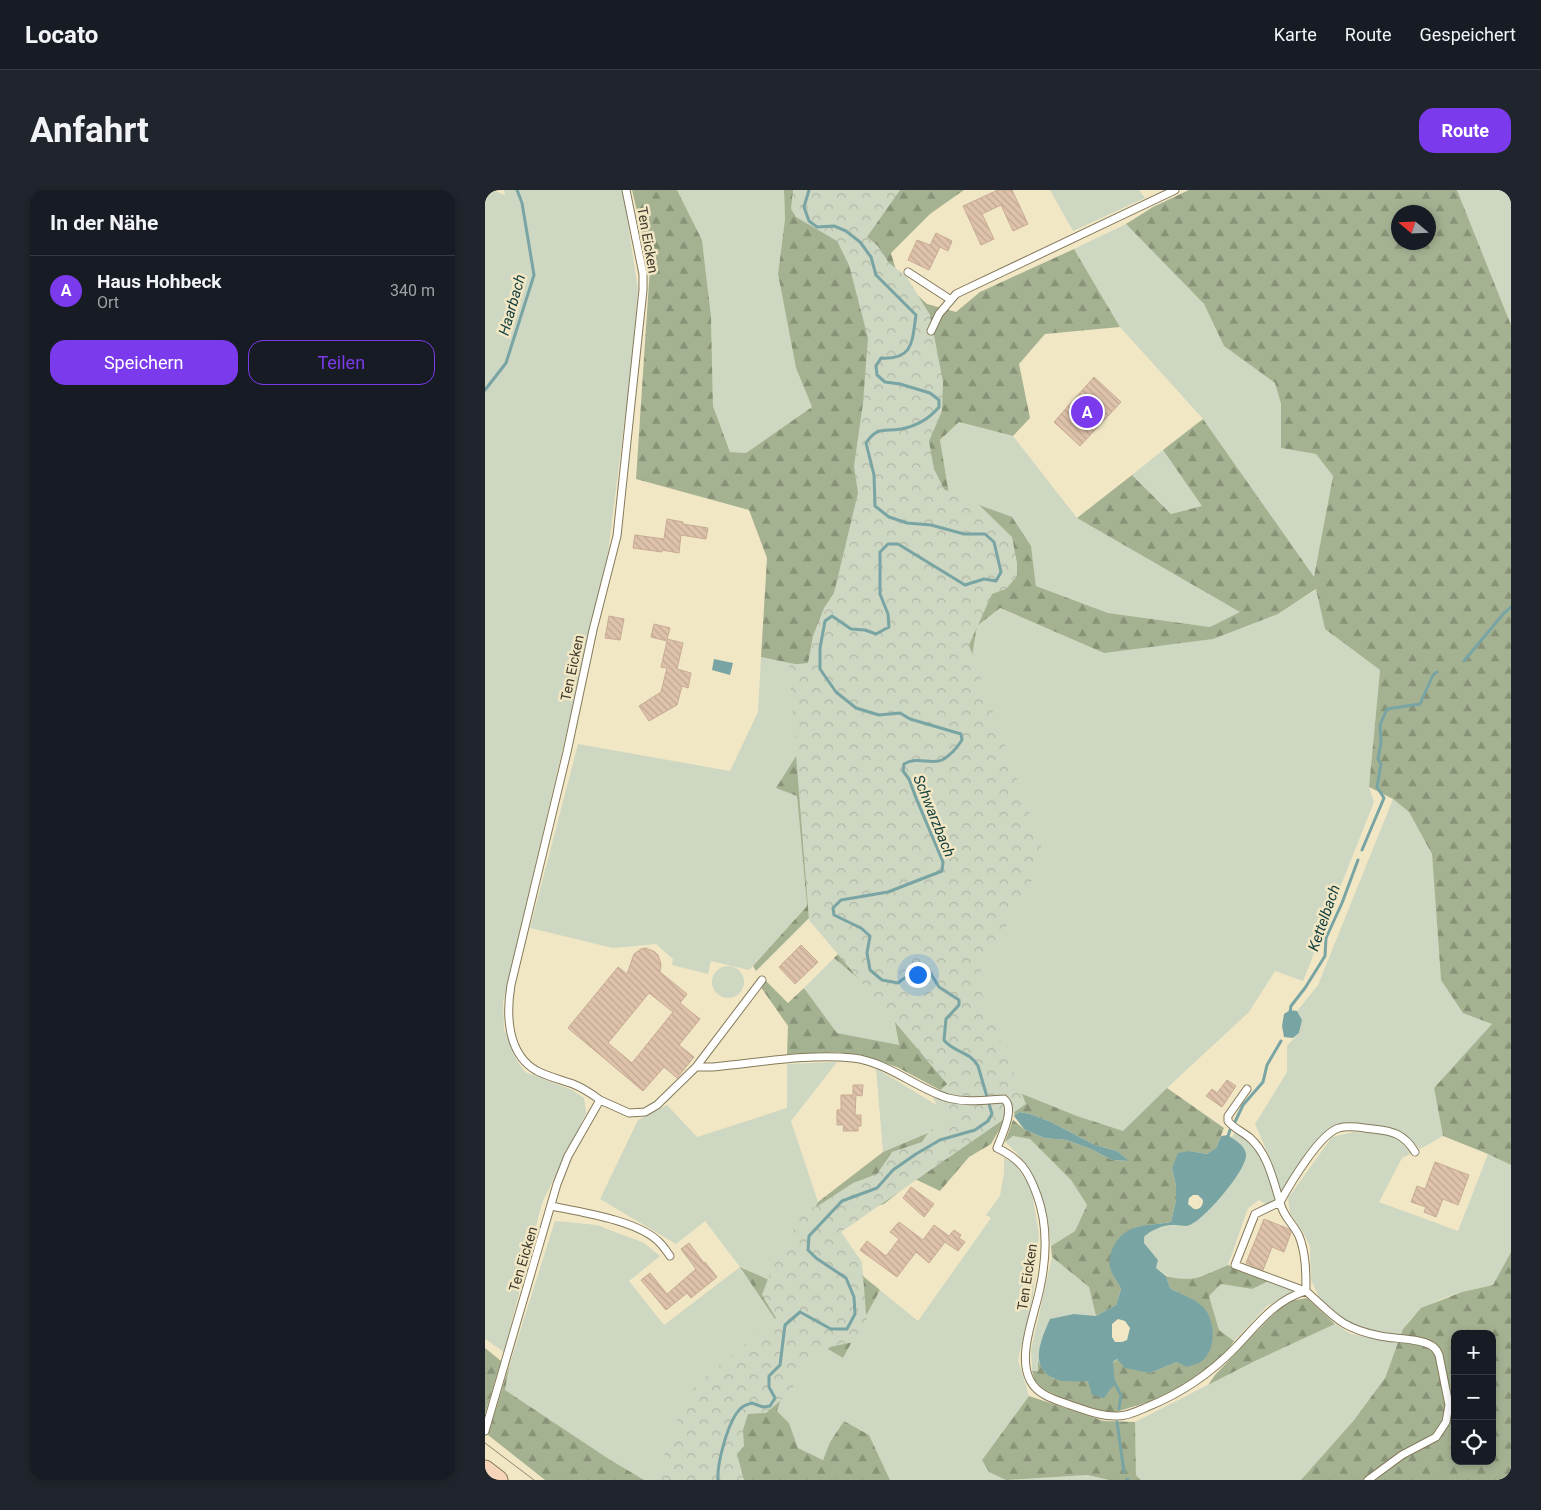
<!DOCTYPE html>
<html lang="de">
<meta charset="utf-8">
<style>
:root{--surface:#171b24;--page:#20242c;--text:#f1f3f6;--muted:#9ea1a6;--line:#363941;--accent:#7c3aed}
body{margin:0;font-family:Roboto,sans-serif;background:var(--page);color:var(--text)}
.controls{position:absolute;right:15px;bottom:15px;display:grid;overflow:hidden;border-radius:10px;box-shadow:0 2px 8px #0003}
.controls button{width:45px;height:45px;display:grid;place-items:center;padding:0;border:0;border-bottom:1px solid var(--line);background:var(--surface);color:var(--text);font:25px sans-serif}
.compass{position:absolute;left:906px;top:15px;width:45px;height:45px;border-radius:50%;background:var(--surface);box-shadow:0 2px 8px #0003;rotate:289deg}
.you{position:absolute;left:432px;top:784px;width:18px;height:18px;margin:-12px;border:4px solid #fff;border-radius:50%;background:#1a73e8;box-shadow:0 0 0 8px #1a73e833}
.badge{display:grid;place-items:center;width:32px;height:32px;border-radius:50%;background:var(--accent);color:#fff;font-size:16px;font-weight:700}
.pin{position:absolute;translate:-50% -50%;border:2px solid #fff;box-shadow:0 1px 5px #0006}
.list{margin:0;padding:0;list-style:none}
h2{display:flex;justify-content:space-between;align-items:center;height:65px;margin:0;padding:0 20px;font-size:21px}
h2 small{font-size:16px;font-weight:400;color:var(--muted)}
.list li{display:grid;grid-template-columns:32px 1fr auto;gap:15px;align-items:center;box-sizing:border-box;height:70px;padding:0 20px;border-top:1px solid var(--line)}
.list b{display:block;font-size:19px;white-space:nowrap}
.list p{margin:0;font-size:16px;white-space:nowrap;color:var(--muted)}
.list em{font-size:16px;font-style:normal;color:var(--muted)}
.actions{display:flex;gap:10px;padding:15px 20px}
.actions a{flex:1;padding:11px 0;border:1px solid var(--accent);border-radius:15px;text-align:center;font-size:18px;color:var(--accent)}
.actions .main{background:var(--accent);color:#fff}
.icon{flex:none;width:28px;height:28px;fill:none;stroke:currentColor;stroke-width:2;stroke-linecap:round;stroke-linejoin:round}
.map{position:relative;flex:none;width:1026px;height:1290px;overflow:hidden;border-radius:15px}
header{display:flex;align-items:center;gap:30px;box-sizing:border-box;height:70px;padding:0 25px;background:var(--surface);border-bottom:1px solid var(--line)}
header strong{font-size:24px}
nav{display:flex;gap:28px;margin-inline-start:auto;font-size:18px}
.intro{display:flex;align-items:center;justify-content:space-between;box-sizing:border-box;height:120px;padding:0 30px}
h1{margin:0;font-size:35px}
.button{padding:12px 22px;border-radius:15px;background:var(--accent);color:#fff;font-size:18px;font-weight:700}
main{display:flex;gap:30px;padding:0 30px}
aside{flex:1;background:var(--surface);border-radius:15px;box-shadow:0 2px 8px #0003}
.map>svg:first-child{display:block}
</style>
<header>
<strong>Locato</strong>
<nav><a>Karte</a><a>Route</a><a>Gespeichert</a></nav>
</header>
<div class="intro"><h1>Anfahrt</h1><a class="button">Route</a></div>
<main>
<aside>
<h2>In der Nähe<small></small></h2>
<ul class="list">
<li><span class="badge">A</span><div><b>Haus Hohbeck</b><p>Ort</p></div><em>340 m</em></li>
</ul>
<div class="actions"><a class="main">Speichern</a><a>Teilen</a></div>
</aside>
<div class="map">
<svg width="1026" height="1290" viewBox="0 0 1026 1290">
<defs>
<pattern id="forest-firs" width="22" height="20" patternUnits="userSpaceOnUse" patternTransform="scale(1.25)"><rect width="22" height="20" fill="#a5b292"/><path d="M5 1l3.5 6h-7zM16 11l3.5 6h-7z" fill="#889277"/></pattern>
<pattern id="park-crowns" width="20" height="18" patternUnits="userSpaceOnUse" patternTransform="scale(1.25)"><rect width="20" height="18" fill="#ced7c2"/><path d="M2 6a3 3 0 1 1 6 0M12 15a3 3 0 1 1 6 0" fill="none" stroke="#b2b9a7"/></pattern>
<pattern id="building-back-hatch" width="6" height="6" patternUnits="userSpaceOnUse" patternTransform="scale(1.25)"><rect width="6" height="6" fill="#dec2aa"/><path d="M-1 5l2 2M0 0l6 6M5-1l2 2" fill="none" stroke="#c0a792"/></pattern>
</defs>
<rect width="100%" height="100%" fill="#f1e7c5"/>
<path fill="#ced7c2" d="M0,0h7l13,5 -1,-5h119l15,100 -6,71 -25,200 -104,441 1,27 12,30 9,13 47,18 12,8 2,15 -44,90 -38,149 -19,-13z
M192,0h107l1,29 -7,55 18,94 16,39 -66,46 -16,-1 -17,-46 -2,-90 -9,-76z
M565,0h89l6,8 -72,33z
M972,0h54v135z
M641,34l78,80 20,42 51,37 6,21 1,44 34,6 17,22 -19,102 -111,-159 -83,-92 -46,-78z
M473,232l55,14 64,82 164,94 -31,15 -102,-14 -72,-27 -5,-40 -82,-52 -9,-53z
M678,260l40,56 -32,8 -39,-39z
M832,399l8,40 55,41 -11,117 5,15 -71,179 -28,-10 -26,41 -82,76 -44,44 -46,-16 -57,-23 -53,-110 2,-308 8,-49 22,-18 105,45 174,-39z
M276,467l48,10 -12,129 10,110 -58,64 -38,-9 -3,13 -36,-9 1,-6 -17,-15 -43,4 -83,-20 48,-184 152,27 28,-59z
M908,609l16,13 23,42 9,126 22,32 30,12 -59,64 9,48 -23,13c-21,-20 -24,-21 -51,-23 -12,-1 -24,-3 -35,1 -18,7 -41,50 -53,67l-12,-38 -14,-32 32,-52v-26l12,-13 3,-13 -5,-9 21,-26z
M349,768l58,49 7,39 -62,-13 -33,-45z
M227 792a16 16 0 1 1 32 0a16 16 0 1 1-32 0Z
M352,872l-46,59 27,81 -44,80 -33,-15 39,58 -96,155h-40l-35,-21 -104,-69 5,-27 45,-142 42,4 47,18 16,13 -31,25 35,44 76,-58 -35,-46 -29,23 -76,-45 38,-79 29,-15 30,32 90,-29v-44z
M391,878l75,46 3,8 -71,30z
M751,942c25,17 31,39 40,67l-7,7 -10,-6 -11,8 -20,57c-27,11 -46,24 -72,3l2,-8 -14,-17v-6c11,-12 30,-13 45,-11 12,-13 58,-56 57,-72 -1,-8 -9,-12 -15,-17z
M869,942c21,1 47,-1 56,22l-8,4 -23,44 79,29 30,-77 23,11v87l-18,33c-32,7 -78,15 -92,50l-41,-7 -22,-11 -18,-18 -9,-19 -1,-34 -7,-14 -13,-19 -2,-15 44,-61z
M528,946l17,3 41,41 16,25 -12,26 -24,15c-3,-38 -16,-80 -46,-104z
M519,968l10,5 17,25 8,46 -6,62 -15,64 11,36 -47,64 24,20 81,-5 22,5h-219l-21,-45 -25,-14 -14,21 -7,18 -25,-12 -9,-25 -12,-12 25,-78 41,25 37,-68 38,31 73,-103 -5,-3 14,-19 4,-23z
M567,1067l37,30 7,29 -22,-2 -36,57h-6l-1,-21z
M784,1091l24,10 -26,15 -33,35 -15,-11 -10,-34 12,-12 31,5z
M850,1134l16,10 47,9 -13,35 -31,42 -53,60h-160l-5,-5 -1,-53 120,-61z"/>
<path fill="url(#forest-firs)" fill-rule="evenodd" d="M147,0h45l25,50 9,76 2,90 17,46 16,1 66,-46 -16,-39 -18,-94 7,-55 -1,-29h180l-34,24 -39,39 7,24 29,27 29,8 24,-20 94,-43 46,78 -75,7 -26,30 11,54 -17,18 -54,-14 -19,18 9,54 63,23 19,29 5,40 72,27 102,14 30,-15 -163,-94 55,-43 39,39 31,-8 -39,-56 40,-31 111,158 19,-101 -17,-22 -35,-6v-44l-6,-21 -51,-37 -20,-42 -78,-80 27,-17 36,-17h268l54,135v840l-23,-11 -45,-18 -9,-48 58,-64 -29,-11 -22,-33 -9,-126 -23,-42 -16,-13 -24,-12 11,-117 -55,-41 -9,-40 -38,25 -65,25 -109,14 -104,-45 -23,18 -8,49 -2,308 27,111 -52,-3 -45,-24 -22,-7 -37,-8 -51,2 1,-28 -28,-40 6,-5 22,22 16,-15 33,45 62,12 -7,-38 -58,-49 9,-9 -30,-35 -57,57 -3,-5 54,-60 -10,-110 -21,-8 51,-81 -18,-40 -48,-10 6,-99 -18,-48 -113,-31 14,-212zM914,22h30v30h-30z
M682,898l57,40 -8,20 -9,6 -17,-3 -18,17 4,18v14l-5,22 -36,5 -25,41 11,21 -5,16 -20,11 -7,-29 -37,-30 -1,-11 24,-15 12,-26 -16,-25 -41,-41 -17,-3 -8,6 8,-22 11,9 20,9 22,2 25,9 21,11 16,1 -11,-10 -22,-6 -44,-23 -21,-8 -11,-2 -5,4 2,-19 4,-4 57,23 46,15z
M522,917l-4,16 -12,21 -22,13 -29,34 -25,-12 -31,25 -39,11 -13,36 48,39 -37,68 -41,-24 -25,77 12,12 9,25 25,12 7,-18 14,-21 25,14 21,45h-206l95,-155 -39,-58 34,15 44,-80 65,-50 71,-30z
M1026,1062v228h-210l53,-60 31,-42 18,-49 18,-21 41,-16 31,-7zM970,1144h37v127h-37z
M743,1075l41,16 -17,8 -31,-5 -12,12 10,34 15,11 -8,12 -39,36 -39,13 -35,11 -15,-3 -33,-10 -21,-11 -9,-8 -3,-10h6v-10l6,11 10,7 34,2 30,-22 32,14 27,-11 24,-57 -31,-17 -4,-12c29,7 35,0 62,-11z
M822,1108l28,26 -80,37 -47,24 7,-10 60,-62 15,-12z
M0,1158l16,13 -16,53z
M25,1173l-5,27 104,69 35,21h-99l-57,-45z
M544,1206l75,25 31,1 1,53 5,5h-32l-22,-5 -81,5 -17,-8 -7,-12z"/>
<path fill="url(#park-crowns)" d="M308,0h107l-33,47 11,9 11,17 17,13 24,39 13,67 -1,29 -13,30 5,28 10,20 34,15 34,33 5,26v13l-11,13 -14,5 -23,51 76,212 -69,122 50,125 -185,128 21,30 6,77 -38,8 -8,7 -22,6 -8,31 -26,22 -18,1 -5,16 1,16 -7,8 7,26h-89l33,-88 88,-74 -14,-23 10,-27 33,-59 13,-3 35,-23 24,-9 15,-22 30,-10 8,-12 21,-7 1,-5 -12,-5 -7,-16 14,-13 -138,-164 -20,-255 19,-2 5,-27 11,-28 10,-15 24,-100 -4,-27 9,-63 5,-65 -19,-73 -12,-24 -41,-24 -5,-8z"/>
<path fill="#79a4a4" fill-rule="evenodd" d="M229,469l19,4 -3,12 -18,-5z
M805,820l7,1 5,9 -3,13 -6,5 -9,-1 -2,-11 2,-12z
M534,922l11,2 21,8 44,23 22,6 12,10 -17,-1 -21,-11 -25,-9 -22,-2 -20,-9 -10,-13z
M743,945c6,5 17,10 18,19 2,15 -41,65 -56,71 -4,2 -10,0 -15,0 -10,-1 -25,5 -31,12v6l14,17 -2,8 10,8 4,12c10,6 23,10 31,17 15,13 16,44 1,56 -4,3 -11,4 -15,6l-10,-5 -27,11 -25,-5 -8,-9 -4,3 2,21 -11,15 -12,-3 -4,-14c-10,0 -26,2 -35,-3 -25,-11 -11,-41 -3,-59l24,-5 22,2 20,-11 5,-16c-3,-7 -9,-14 -11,-21 -3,-17 9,-36 26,-41 11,-3 24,-3 35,-5l5,-22v-14l-4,-18 6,-15 12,-2 17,3 9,-6 5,-12zM708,1005h5l5,5c0,6 -3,10 -9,9l-6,-5 1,-6zM633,1129l7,2 5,7 -3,12 -5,2h-7l-3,-5v-13z"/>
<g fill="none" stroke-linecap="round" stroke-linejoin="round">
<path stroke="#79a4a4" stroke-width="3" d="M0,200l21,-27 28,-88 -12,-72 -5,-13
M979,471l40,-48 7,-6
M877,660l22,-52 -7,-11 4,-23 -3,-5 3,-16 -1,-18 7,-16 33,-5 13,-29 4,-3
M805,822l1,-6 14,-18 20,-32 1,-18 16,-35 16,-43
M749,934l9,-19 20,-23 4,-17 14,-24
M742,949l3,-9
M628,1190l8,15 -2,14
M632,1232l7,50
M642,1289l1,1
M233,1290c-1,-17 10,-60 23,-72 3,-3 8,-4 11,-5l11,4 7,-1 5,-8 -6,-11v-11l11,-11 5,-40 15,-13 31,17h16l8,-15 -1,-17 -8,-19 -30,-20 -8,-8 1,-14 33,-35 35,-13 16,-18 23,-16 24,-14 35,-10 13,-9 4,-7 -14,-48c-8,-15 -24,-13 -34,-26l2,-21 13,-14v-5l-20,-13 -8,-13c-17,-2 -20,-2 -33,9l-16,-3 -12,-10 -3,-17 3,-17 -9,-8 -27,-13 -1,-7 8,-8 47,-8 54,-21 1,-9 -27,-64 -7,-19 -6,-8 1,-7c13,-8 27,1 38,-4 9,-5 15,-12 20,-20l-1,-6 -51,-15 -10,-6 -21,2 -23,-7 -20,-16 -16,-23v-21l5,-27 7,-5 19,13 14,1 11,4 13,-7 -1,-13 -8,-20v-42l8,-8h10l67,41 19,-6 12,2 5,-9 -7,-30 -9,-8h-21l-33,-9 -24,-2 -18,-6 -14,-11 -1,-31 -8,-32c11,-17 18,-11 35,-14 16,-3 28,-10 38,-22v-7l-9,-7 -30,-9 -15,-2 -8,-7 -1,-9 5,-8c33,2 31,-17 35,-43l-40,-40 -5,-18 -11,-15 -14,-11 -12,-5 -17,1 -8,-6 -5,-14 5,-17"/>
</g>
<path fill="url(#building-back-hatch)" stroke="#c7ab93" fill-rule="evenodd" d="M513,0h14l16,34 -15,7 -12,-26 -19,9 12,25 -13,6 -18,-39z
M451,43l16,8 -4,10 -8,-4 -11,23 -21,-10 9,-20 13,5z
M609,187l27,25 -41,44 -26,-24z
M182,329l16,3v2l25,4 -2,11 -25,-4 -2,18 -17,-3v2l-29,-4 2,-13 29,4z
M124,426l15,3 -4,21 -15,-2z
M169,434l16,4 -3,11 16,4 -6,26 14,4 -3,15 -6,-2 -5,19 -28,16 -10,-15 22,-14 6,-24 -6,-1 6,-26 -16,-4z
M316,755l17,17 -23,22 -16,-17z
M161,758l9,4 3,3 3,9 -1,8 27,22 -7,9 20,16 -21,26 15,12 -17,21 -13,-11 -21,24 -75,-63 50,-61 9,7 7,-20 7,-5zM164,803l24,19 -41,51 -24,-20z
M742,890l9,6 -14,21 -16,-11 6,-7 5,4z
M368,895h10l-1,11 -6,-1 -1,20h6v11h-3v5h-15l1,-6h-7v-15h4v-15h12z
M950,972l34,13 -11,30 -15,-6 -7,18 -12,-5 2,-5 -15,-5 6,-16 8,3z
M426,997l23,17 -10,13 -21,-19z
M779,1029l25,10 2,4 -7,19 -12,-5 -9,23 -17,-7z
M414,1032l24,18 11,-15 15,11 5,-6 7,5 -2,3 6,4 -7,9 -13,-9 -16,21 -13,-11 -19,25 -37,-27 7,-9 19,15 13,-17 -9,-7z
M204,1053l15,20 1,-1 12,15 -26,21 -4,-5 -21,17 -25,-30 9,-7 17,21 29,-25 -15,-20z"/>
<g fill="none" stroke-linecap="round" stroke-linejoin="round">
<g stroke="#847a5b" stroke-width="9">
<path id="service" d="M423,82l43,28
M446,141l8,-17 17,-20 219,-104
M211,877h17c45,-4 95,-14 140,-9 35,4 62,30 95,40 19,5 37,2 56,1 12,9 -3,38 -7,49 23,11 31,22 40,47 11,30 10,61 3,93 -5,26 -23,67 -10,92 7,15 26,20 40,25 15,5 32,12 48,11 10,0 20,-5 29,-9 35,-14 63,-33 89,-60 22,-23 39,-47 70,-56
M762,899l-19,27v5c5,7 15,11 22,17 18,16 23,42 30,64l-25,12 -20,51 70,26
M115,910l29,13 16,-1 12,-7 39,-38 66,-87
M66,1016c30,6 89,15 109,37 4,4 7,9 10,13
M0,1241l72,-247 11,-28 32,-56c-8,-6 -17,-12 -27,-16 -11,-4 -24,-7 -36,-13 -30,-17 -31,-56 -26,-86l56,-233 26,-122 24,-94 26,-246v-16l-17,-84
M883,1290l34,-25 34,-18 10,-15 3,-17 -10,-50c-2,-4 -3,-7 -7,-9 -12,-8 -38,-7 -52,-10 -40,-8 -46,-20 -74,-45 0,-17 0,-38 -7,-55 -6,-13 -16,-19 -19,-34 10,-18 40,-69 59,-74 10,-3 24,0 34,1 20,2 31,5 42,23"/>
</g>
<g stroke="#847a5b" stroke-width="21">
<path id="secondary" d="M0,1280l13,10"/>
</g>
<use href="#service" stroke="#fff" stroke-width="7"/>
<use href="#secondary" stroke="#f6d4ba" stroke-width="19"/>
<path stroke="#8b856e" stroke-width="1" d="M0,1253l49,37"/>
</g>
<g text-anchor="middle" stroke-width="5" stroke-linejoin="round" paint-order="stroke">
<g font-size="14" fill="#3e3a2c" stroke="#f1e7c5">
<text transform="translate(163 50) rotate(80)" y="5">Ten Eicken</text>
<text transform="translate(87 478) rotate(-78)" y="5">Ten Eicken</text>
<text transform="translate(38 1069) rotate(-73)" y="5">Ten Eicken</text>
<text transform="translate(542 1087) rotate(-81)" y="5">Ten Eicken</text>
</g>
<g font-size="15" font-style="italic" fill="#123d3d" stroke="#f1e7c5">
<text transform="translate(27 115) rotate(-74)" y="5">Haarbach</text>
<text transform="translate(449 626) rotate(68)" y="5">Schwarzbach</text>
<text transform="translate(839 728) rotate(-71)" y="5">Kettelbach</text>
</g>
</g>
</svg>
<div class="controls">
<button>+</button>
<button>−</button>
<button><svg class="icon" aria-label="locate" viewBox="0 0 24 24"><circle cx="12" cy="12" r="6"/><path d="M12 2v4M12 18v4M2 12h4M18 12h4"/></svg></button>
</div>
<svg class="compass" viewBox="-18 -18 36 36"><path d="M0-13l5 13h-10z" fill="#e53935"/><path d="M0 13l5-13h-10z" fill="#9ea1a6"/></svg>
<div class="you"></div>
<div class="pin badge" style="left:602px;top:222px">A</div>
</div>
</main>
